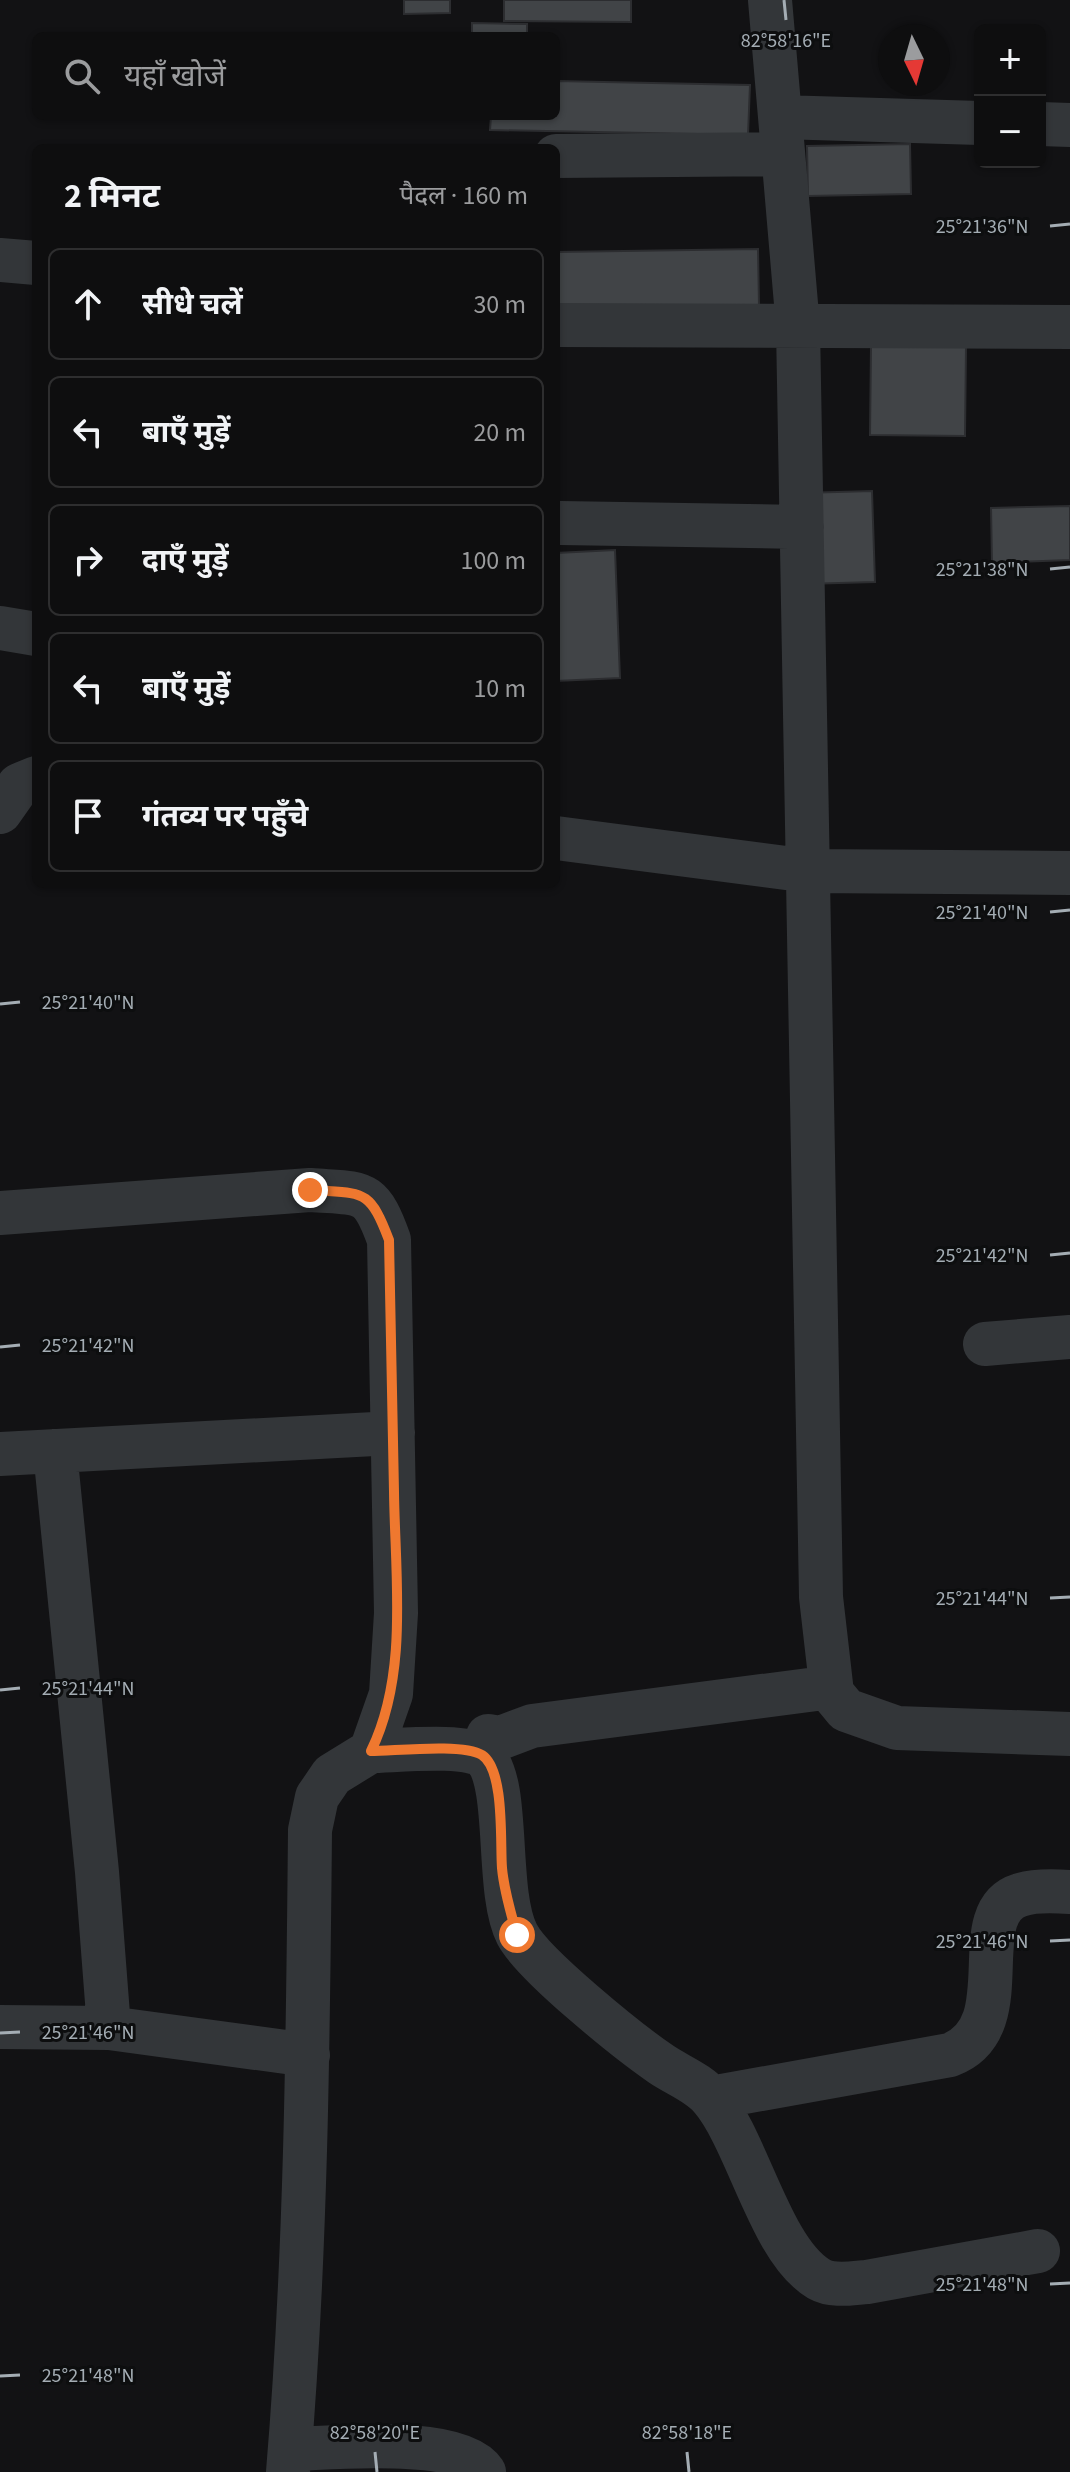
<!DOCTYPE html>
<html lang="hi">
<meta charset="utf-8">
<style>
:root{--surface:#0e0e0f;--page:#1c1c1d;--text:#f1f3f6;--muted:#9b9c9e;--line:#2e2e2f}
body{margin:0;font-family:"Source Sans 3","Noto Sans Devanagari",sans-serif;background:var(--page);color:var(--text)}
.controls{position:absolute;right:24px;top:24px;display:grid;overflow:hidden;border-radius:12px;box-shadow:0 2px 6px #0004}
.controls button{width:72px;height:72px;display:grid;place-items:center;padding:0;border:0;border-bottom:2px solid var(--line);background:var(--surface);color:var(--text);font:40px sans-serif}
.compass{position:absolute;left:878px;top:24px;width:72px;height:72px;border-radius:50%;background:var(--surface);box-shadow:0 2px 6px #0004;rotate:175deg}
.stop{position:absolute;width:24px;height:24px;margin:-18px;border:6px solid #ef782f;border-radius:50%;background:#fff}
.stop.end{background:#ef782f;border-color:#fff;box-shadow:0 2px 8px #0008}
.list{margin:0;padding:0;list-style:none}
h2{display:flex;justify-content:space-between;align-items:center;height:104px;margin:0;padding:0 32px;font-size:34px}
h2 small{font-size:26px;font-weight:400;color:var(--muted)}
.list li{display:grid;grid-template-columns:52px 1fr auto;gap:24px;align-items:center;box-sizing:border-box;height:112px;margin:0 16px 16px;padding:0 16px;border:2px solid var(--line);border-radius:12px}
.list b{display:block;font-size:30px;white-space:nowrap}
.list em{font-size:26px;font-style:normal;color:var(--muted)}
.icon{flex:none;width:44px;height:44px;fill:none;stroke:currentColor;stroke-width:2;stroke-linecap:round;stroke-linejoin:round}
.map{position:relative;flex:none;width:1070px;height:2472px;overflow:hidden}
.search{position:absolute;background:var(--surface);box-shadow:0 2px 6px #0004;left:32px;top:32px;width:528px;height:88px;display:flex;align-items:center;gap:20px;box-sizing:border-box;padding:0 28px;border-radius:12px;color:var(--muted);font-size:30px}
.panel{position:absolute;background:var(--surface);box-shadow:0 2px 6px #0004;left:32px;top:144px;width:528px;height:744px;border-radius:12px}
.map>svg:first-child{display:block}
</style>
<div class="map">
<svg width="1070" height="2472" viewBox="0 0 1070 2472">
<rect width="100%" height="100%" fill="#121214"/>
<path fill="#414447" stroke="#2c2d30" stroke-width="2" d="M404,0h46v13l-46,1z
M504,0h127v22l-127,-1z
M472,23l55,1v12h-55z
M556,81l194,4 -2,50 -258,-5 1,-14h65z
M910,144l1,50 -103,2 -1,-50z
M758,249l1,56 -203,3v-56z
M871,346l95,1 -1,89 -95,-1z
M872,491l3,91 -71,2 -3,-91z
M1070,506v54l-78,3 -1,-55z
M615,550l5,128 -64,3v-128z"/>
<g fill="none" stroke-linecap="round" stroke-linejoin="round">
<path stroke="#333639" stroke-width="44" d="M770,0l28,327 23,1270 11,96 14,17 51,18 173,6
M780,117l200,6
M1040,124l30,1
M556,156l227,-2
M0,260l36,3
M556,325l514,2
M560,523l242,4
M0,628l36,6
M0,812l19,-27 17,-7
M556,838l253,33 261,2
M0,1213l310,-23c53,4 60,-3 79,50l7,373 -5,81 -20,57 -39,24 -15,22 -7,33c-2,214 -4,428 -22,642
M985,1344l85,-7
M55,1451l42,421 12,156
M0,1454l393,-21
M488,1736l12,2 32,-12 292,-38 8,5
M371,1751c22,0 98,-8 113,6 27,26 11,134 33,177 16,31 112,108 144,130 16,11 38,19 50,34 37,43 59,152 108,181 14,8 33,4 48,3l171,-31
M0,2027l109,1 199,27
M711,2098l239,-43c73,-28 12,-142 70,-160 14,-5 35,-4 50,-3
M290,2449c45,-1 169,-14 194,23"/>
</g>
<g fill="none" stroke-linecap="round" stroke-linejoin="round">
<path stroke="#ef782f" stroke-width="10" d="M310,1190c53,4 59,-3 79,50 2,84 3,168 5,252 1,84 15,181 -23,259 24,0 91,-8 111,4 23,15 18,88 20,113 2,23 9,45 15,67"/>
</g>
<path fill="none" stroke="#a4adb4" stroke-width="3" d="M784,0l2,20M1050,226l20,-2M1050,569l20,-2M1050,912l20,-2M0,1004l20,-2M1050,1255l20,-2M0,1347l20,-2M1050,1598l20,-1M0,1690l20,-2M1050,1941l20,-1M0,2033l20,-1M1050,2284l20,-1M0,2376l20,-1M375,2452l2,20M687,2452l2,20"/>
<g font-size="20" text-anchor="middle" fill="#a4adb4" stroke="#0d0e0f" stroke-width="6" stroke-linejoin="round" paint-order="stroke">
<text x="786" y="47">82°58'16"E</text>
<text x="982" y="233">25°21'36"N</text>
<text x="982" y="576">25°21'38"N</text>
<text x="982" y="919">25°21'40"N</text>
<text x="88" y="1009">25°21'40"N</text>
<text x="982" y="1262">25°21'42"N</text>
<text x="88" y="1352">25°21'42"N</text>
<text x="982" y="1605">25°21'44"N</text>
<text x="88" y="1695">25°21'44"N</text>
<text x="982" y="1948">25°21'46"N</text>
<text x="88" y="2039">25°21'46"N</text>
<text x="982" y="2291">25°21'48"N</text>
<text x="88" y="2382">25°21'48"N</text>
<text x="375" y="2439">82°58'20"E</text>
<text x="687" y="2439">82°58'18"E</text>
</g>
</svg>
<div class="controls">
<button>+</button>
<button>−</button>
</div>
<svg class="compass" viewBox="-18 -18 36 36"><path d="M0-13l5 13h-10z" fill="#e53935"/><path d="M0 13l5-13h-10z" fill="#9b9c9e"/></svg>
<div class="stop" style="left:517px;top:1935px"></div>
<div class="stop end" style="left:310px;top:1190px"></div>
<div class="search"><svg class="icon" aria-label="search" viewBox="0 0 24 24"><circle cx="10" cy="10" r="6"/><path d="M15 15l6 6"/></svg>यहाँ खोजें</div>
<section class="panel">
<h2>2 मिनट<small>पैदल · 160 m</small></h2>
<ul class="list">
<li><svg class="icon" aria-label="ahead" viewBox="0 0 24 24"><path d="M12 20V5M6 11l6-6 6 6"/></svg><div><b>सीधे चलें</b></div><em>30 m</em></li>
<li><svg class="icon" aria-label="left" viewBox="0 0 24 24"><path d="M17 20v-9H6M10 6l-5 5 5 5"/></svg><div><b>बाएँ मुड़ें</b></div><em>20 m</em></li>
<li><svg class="icon" aria-label="right" viewBox="0 0 24 24"><path d="M7 20v-9h11M14 6l5 5-5 5"/></svg><div><b>दाएँ मुड़ें</b></div><em>100 m</em></li>
<li><svg class="icon" aria-label="left" viewBox="0 0 24 24"><path d="M17 20v-9H6M10 6l-5 5 5 5"/></svg><div><b>बाएँ मुड़ें</b></div><em>10 m</em></li>
<li><svg class="icon" aria-label="arrive" viewBox="0 0 24 24"><path d="M6 21V4h12l-3 4 3 4H6"/></svg><div><b>गंतव्य पर पहुँचे</b></div></li>
</ul>
</section>
</div>
